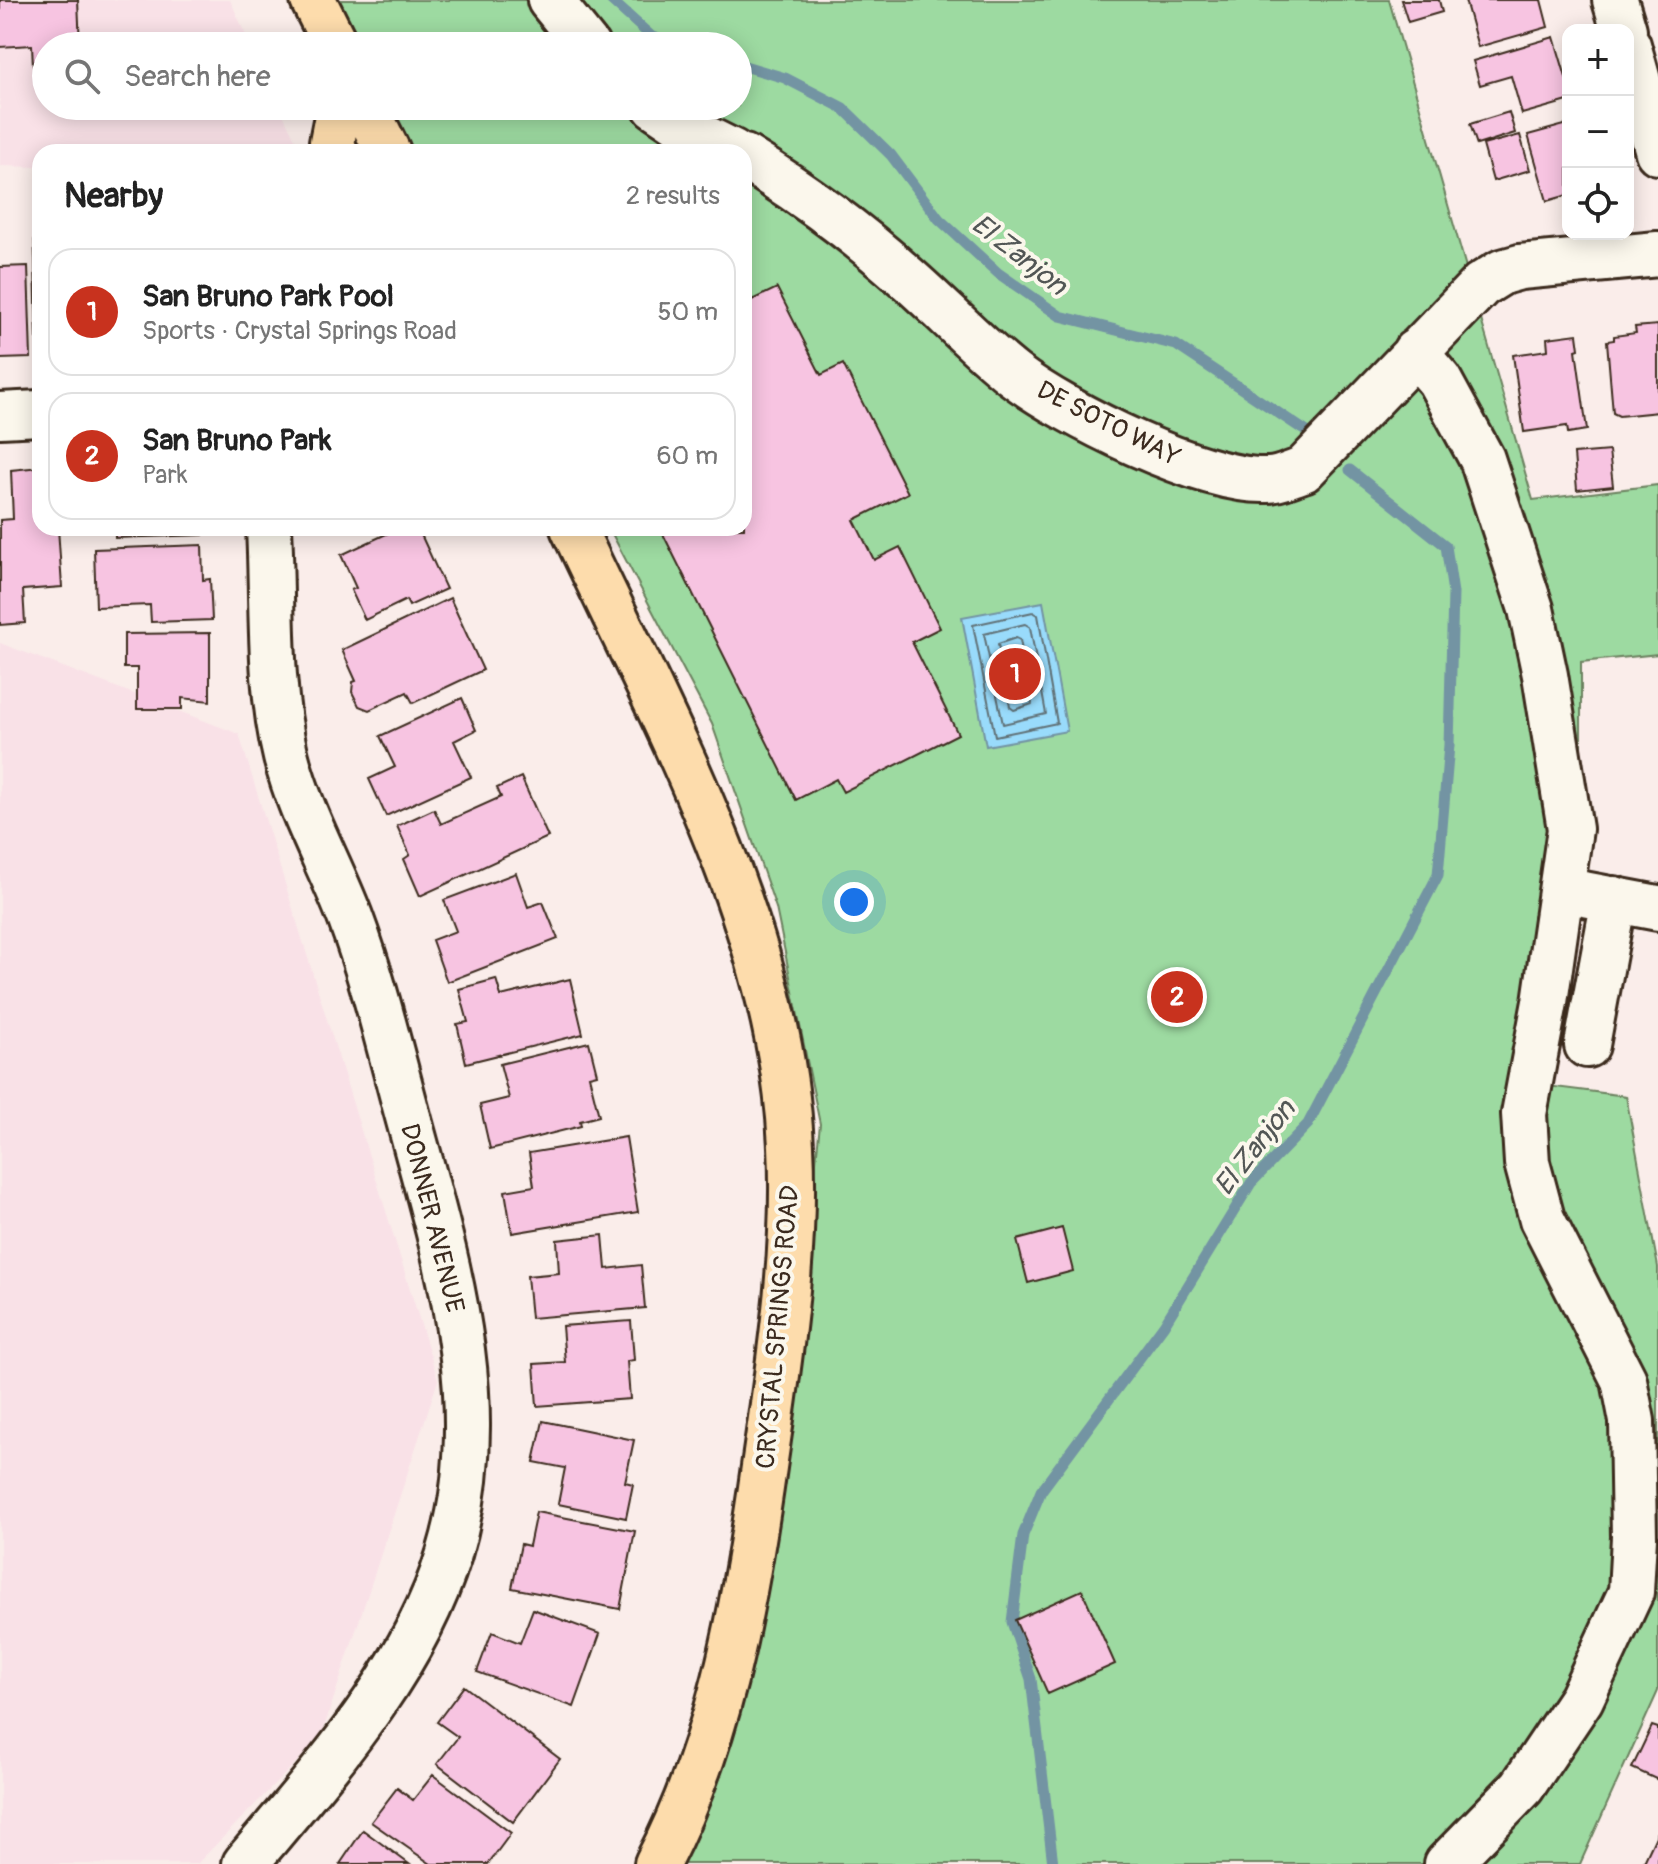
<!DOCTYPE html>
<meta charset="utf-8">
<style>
:root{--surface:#fff;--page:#f6f6f6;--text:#222;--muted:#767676;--line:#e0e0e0;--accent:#c8321e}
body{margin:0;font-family:Pangolin,sans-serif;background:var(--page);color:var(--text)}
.controls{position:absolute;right:24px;top:24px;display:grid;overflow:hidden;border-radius:16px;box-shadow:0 4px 20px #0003}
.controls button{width:72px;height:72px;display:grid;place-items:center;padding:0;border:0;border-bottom:2px solid var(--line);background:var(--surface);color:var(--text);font:40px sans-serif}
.you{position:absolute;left:854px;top:902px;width:28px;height:28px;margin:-20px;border:6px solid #fff;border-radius:50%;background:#1a73e8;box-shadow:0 0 0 12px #1a73e833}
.badge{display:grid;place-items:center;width:52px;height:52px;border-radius:50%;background:var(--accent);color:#fff;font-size:26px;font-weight:700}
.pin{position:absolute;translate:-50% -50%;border:4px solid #fff;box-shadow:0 2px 8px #0006}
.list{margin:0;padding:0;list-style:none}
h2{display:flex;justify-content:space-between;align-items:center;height:104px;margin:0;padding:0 32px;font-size:34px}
h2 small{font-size:26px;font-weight:400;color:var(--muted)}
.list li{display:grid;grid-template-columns:52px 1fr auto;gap:24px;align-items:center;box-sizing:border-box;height:128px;margin:0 16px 16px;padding:0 16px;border:2px solid var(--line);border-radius:24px}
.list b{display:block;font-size:30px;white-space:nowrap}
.list p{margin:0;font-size:26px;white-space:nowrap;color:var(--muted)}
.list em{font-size:26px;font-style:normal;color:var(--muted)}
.icon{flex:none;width:44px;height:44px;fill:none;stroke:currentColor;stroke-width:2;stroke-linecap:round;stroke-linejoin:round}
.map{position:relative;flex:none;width:1658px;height:1864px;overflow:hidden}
.search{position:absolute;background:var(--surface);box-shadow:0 4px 20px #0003;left:32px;top:32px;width:720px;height:88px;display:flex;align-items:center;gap:20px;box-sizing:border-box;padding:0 28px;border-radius:44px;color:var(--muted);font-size:30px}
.panel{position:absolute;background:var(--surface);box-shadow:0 4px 20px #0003;left:32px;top:144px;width:720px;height:392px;border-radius:24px}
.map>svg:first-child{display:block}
</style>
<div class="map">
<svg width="1658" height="1864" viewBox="0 0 1658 1864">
<rect width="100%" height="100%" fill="#faedea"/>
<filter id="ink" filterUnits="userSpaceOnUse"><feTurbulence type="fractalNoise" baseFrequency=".0125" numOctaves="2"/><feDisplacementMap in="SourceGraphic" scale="16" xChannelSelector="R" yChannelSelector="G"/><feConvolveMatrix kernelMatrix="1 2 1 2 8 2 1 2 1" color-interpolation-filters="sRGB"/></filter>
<g filter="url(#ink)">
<path fill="#f9e1e7" d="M0,0h230l21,46h-205v60h233l22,46h-261v15l-40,-1z
M0,643l239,91 199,646 -117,357 -124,127h-197z"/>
<path fill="#9ddaa1" stroke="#6c8260" stroke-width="2" d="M338,0h1051l144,500 125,-15v169l-77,8v195l-34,229 79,10 32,171v424l-78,173h-902l120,-536 22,-204 -44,-216 -64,-184 -103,-196h135v-376h-332l-23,-46h349v-60h-378z"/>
<path fill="#99dbfb" stroke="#7394a3" stroke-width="2" d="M1043,602l24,129 -81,15 -24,-129z"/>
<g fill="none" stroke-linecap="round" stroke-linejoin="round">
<path stroke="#617176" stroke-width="2" d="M1033,612l5,3 19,108 -62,13 -22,-111z
M1025,624l5,3 16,87 -43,10 -19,-90z
M1016,638l4,2 12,64 -18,6 -4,-3 -12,-63z"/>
<path stroke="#7394a3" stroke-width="11" d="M611,0l41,37 29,9
M738,64l47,14 58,30 48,47 48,64 59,54 62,43 116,29 131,87
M1053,1864l-22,-185 -19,-57 11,-87 18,-44 123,-166 87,-142 57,-59 130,-249 11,-130 4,-152 -7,-47 -96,-76"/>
</g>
<path fill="#f7c4e1" stroke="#3b2a1e" stroke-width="2" d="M0,0h78l2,46h-34v20h-13l-1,-21 -32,2z
M1401,0h38l3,12 -34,10z
M1465,0h76l7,27 -70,20z
M1554,37l14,47v17l-46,13 -11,-38 -31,9 -7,-24z
M239,39v7h-153v-1z
M89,106h119l-119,5z
M1509,112l6,21 -38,12 -7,-21z
M1568,124v71l-21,6 -19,-66z
M1520,135l10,35 -37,11 -10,-36z
M34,220h6v118h-3z
M28,266l3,92 -31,1v-92z
M744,284l8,16 25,-12 44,87 22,-11 65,129 -54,27 20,40 26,-13 40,81 -28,14 46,92 -115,58 -7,-13 -40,21 -136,-272h84z
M1658,325v87l-39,4 -6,-3 -6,-72 7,-1v-4l22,-3 -1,-6z
M1577,334l2,15 -3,1 11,80 -19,3 -1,-7 -43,6 -11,-77 35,-5 -1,-12z
M1609,451l4,35 -36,4 -3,-36z
M40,467v61h18l4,59 -39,3 2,33 -25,2v-105l13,-1 -2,-49z
M115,528h87l1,7 -88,3z
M399,528h19l28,61 -37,17 -3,-6 -41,20 -14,-30 5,-2 -15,-33z
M202,545l1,35 7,-1 2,41 -61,2 -1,-17 -54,2 -2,-58z
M450,598l33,72 -70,33 -6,-11 -38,18 -10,-4 -7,-14 1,-10 3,-1 -14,-31z
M210,633v68l-28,-3v11h-45v-41h-13v-34z
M462,698l14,32 -22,11 17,36 -85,39 -17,-37 26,-12 -15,-31z
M521,777l27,60 -128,59 -16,-37 6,-4 -13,-29 37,-17 7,15 60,-27 -4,-9z
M516,873l12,34 15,-5 15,37 -111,43 -15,-42 24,-9 -12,-31z
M496,979l5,17 69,-17 13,55 -117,29 -9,-39 11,-2 -9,-33z
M589,1042l8,32 -8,2 10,40 -19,5 1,5 -91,23 -10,-44 29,-7 -9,-34z
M626,1137l12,75 -126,21 -7,-42 29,-5 -5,-33z
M1062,1228l11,43 -45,12 -11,-43z
M603,1235l3,34 35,-4 4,43 -114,10 -4,-42 32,-3 -2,-33z
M631,1321l3,39 -7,1 3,38 -93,7 -3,-42 31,-2 -3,-36z
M543,1421l91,19 -9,42 8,2 -7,34 -68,-14 7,-36 -31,-6z
M536,1512l99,19 -15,78 -108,-21 9,-44 8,2z
M1082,1590l33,74 -67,30 -33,-74z
M533,1609l67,25 -26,73 -97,-35 15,-40 28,11z
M464,1686l96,73 -47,63 -76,-58 21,-27 -21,-15z
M1652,1726l6,2v52l-26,-12z
M433,1775l78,58 -23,31h-57l-60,-42 26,-34 16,12z
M363,1830l46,34h-69z
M1658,1832v32h-15z"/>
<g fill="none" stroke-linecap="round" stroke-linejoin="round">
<g stroke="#3b2a1e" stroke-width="50">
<path id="minor" d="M550,0l37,46
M1615,0l9,30
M1628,45l30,107
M655,106l40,27 38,19
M744,157c57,35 111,74 161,119 37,32 70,68 108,98 52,40 190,109 255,106 12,0 24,-7 35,-10l178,-185 21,-13 18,-5 138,-13
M1415,352l24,28 43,79 49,150 14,66 25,154 -25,173 -21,112 3,49 15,56 82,161 8,41 2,116 -3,55 -50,107 -59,88 -75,77
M0,415l40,-2
M1584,894l74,14
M1587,1045l27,-146
M245,1864c77,-92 169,-193 204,-310 44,-145 -1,-290 -39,-430 -19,-69 -35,-140 -60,-207 -20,-53 -50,-104 -64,-160 -18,-73 -13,-154 -17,-229"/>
</g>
<g stroke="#3b2a1e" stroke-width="50">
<path id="major" d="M313,0l23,46
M365,106l23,46
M335,152l-3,-10 7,-36
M573,528c90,192 208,402 218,618 6,113 -14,229 -30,342 -19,129 -43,259 -104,376"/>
</g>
<use href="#minor" stroke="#fbf7ec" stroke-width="44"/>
<use href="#major" stroke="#fddcac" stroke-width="44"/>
</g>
</g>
<g text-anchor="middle" stroke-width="8" stroke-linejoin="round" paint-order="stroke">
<g font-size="26" fill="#3b2a1e" stroke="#fbf7ec">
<text transform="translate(1109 423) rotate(27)" y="9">DE SOTO WAY</text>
<text transform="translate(433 1218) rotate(76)" y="9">DONNER AVENUE</text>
<text transform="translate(777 1327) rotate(-85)" y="9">CRYSTAL SPRINGS ROAD</text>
</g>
<g font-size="28" font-style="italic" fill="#525655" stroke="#fbf7ec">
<text transform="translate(1020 254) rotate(38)" y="10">El Zanjon</text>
<text transform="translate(1254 1147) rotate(-52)" y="10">El Zanjon</text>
</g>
</g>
</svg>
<div class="controls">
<button>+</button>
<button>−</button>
<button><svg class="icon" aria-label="locate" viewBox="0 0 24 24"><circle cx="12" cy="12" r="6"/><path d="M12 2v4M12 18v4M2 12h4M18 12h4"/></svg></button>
</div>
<div class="you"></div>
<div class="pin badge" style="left:1015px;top:674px">1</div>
<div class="pin badge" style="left:1177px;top:997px">2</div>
<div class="search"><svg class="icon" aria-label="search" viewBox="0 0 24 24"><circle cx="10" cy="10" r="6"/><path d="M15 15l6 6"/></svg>Search here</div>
<section class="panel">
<h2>Nearby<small>2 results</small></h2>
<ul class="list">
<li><span class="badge">1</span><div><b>San Bruno Park Pool</b><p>Sports · Crystal Springs Road</p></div><em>50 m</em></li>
<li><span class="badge">2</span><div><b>San Bruno Park</b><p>Park</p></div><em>60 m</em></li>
</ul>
</section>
</div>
